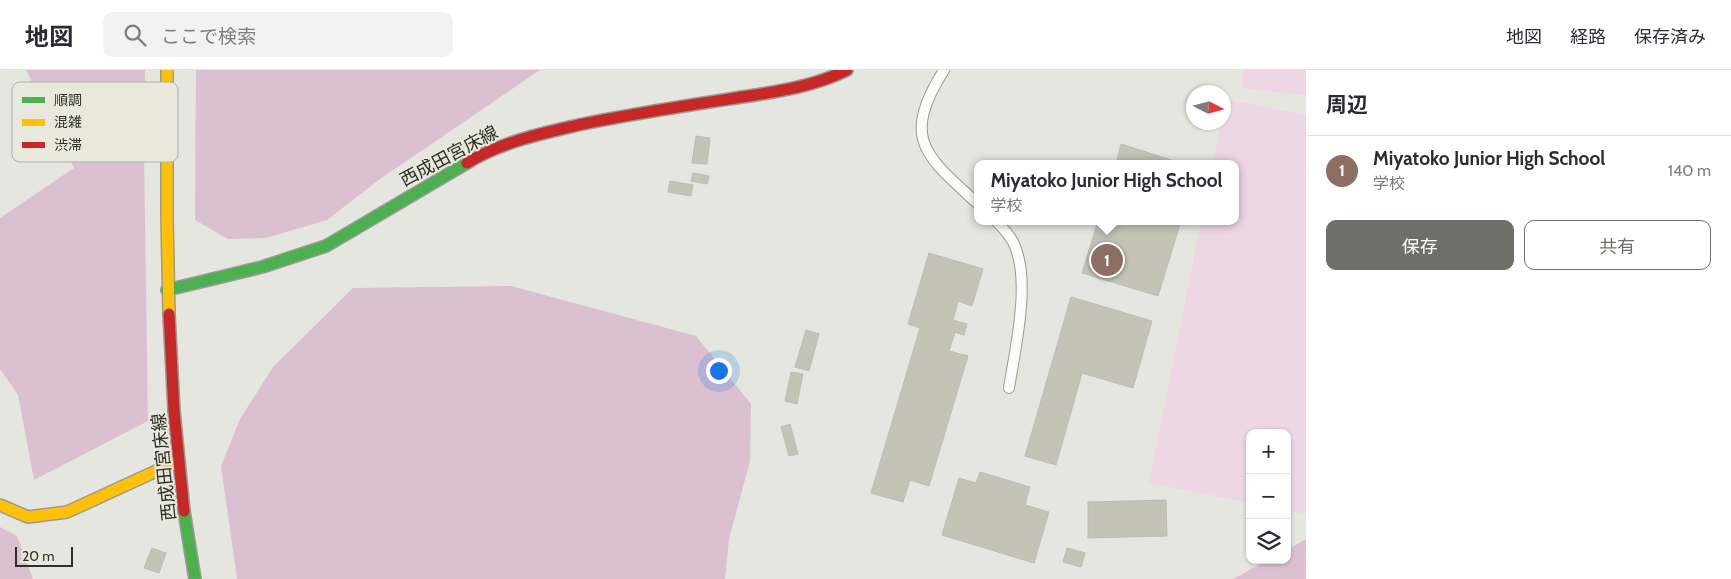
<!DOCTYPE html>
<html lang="ja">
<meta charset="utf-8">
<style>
:root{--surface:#fff;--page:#f2f2f3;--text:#2b2b33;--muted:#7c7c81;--line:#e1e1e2;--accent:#6f6f69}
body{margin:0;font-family:Cabin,"Noto Sans JP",sans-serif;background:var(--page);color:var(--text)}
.controls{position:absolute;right:15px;bottom:15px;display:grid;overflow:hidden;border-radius:10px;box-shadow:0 1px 4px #0004}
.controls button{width:45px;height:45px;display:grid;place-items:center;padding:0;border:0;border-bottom:1px solid var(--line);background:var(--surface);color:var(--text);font:25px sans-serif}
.compass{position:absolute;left:1186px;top:15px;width:45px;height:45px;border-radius:50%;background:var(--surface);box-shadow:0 1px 4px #0004;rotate:96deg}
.scale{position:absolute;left:15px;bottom:12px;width:58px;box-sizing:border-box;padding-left:5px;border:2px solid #2f2f2a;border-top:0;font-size:14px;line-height:18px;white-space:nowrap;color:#2f2f2a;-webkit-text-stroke:4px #e8e9dc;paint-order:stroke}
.you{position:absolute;left:718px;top:300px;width:18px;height:18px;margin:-12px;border:4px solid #fff;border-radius:50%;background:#1a73e8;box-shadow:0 0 0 8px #1a73e833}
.badge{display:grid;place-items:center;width:32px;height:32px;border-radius:50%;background:var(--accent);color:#fff;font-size:16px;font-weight:700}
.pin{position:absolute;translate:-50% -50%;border:2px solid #fff;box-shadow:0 1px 5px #0006}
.popup{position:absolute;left:974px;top:90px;width:265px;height:65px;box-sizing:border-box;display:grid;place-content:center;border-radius:10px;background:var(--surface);filter:drop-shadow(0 1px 4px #0005);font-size:16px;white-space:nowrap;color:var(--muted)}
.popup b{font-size:19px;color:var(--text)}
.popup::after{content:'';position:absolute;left:50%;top:100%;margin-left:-10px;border:10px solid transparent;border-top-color:var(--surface)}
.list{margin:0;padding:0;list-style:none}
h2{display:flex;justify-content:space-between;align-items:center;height:65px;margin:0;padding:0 20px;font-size:21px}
h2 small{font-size:16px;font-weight:400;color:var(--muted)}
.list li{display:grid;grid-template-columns:32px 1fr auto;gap:15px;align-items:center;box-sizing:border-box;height:70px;padding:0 20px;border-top:1px solid var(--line)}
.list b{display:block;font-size:19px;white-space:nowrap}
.list p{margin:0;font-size:16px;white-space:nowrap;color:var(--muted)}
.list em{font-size:16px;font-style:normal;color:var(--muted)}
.actions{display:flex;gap:10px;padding:15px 20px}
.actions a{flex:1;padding:11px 0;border:1px solid var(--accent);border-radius:10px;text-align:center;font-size:18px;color:var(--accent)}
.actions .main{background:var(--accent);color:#fff}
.icon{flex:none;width:28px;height:28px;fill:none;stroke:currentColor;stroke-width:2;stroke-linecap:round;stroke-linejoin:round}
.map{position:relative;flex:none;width:1306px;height:509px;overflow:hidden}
header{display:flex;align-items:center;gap:30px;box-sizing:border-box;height:70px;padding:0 25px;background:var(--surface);border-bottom:1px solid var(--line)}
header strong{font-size:24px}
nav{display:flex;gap:28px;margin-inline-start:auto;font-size:18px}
.search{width:350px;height:45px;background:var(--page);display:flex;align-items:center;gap:12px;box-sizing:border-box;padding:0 18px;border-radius:10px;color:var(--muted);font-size:19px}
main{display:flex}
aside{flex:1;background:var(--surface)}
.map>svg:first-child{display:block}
</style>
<header>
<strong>地図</strong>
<div class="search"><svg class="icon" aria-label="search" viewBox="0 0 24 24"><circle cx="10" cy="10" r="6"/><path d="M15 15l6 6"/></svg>ここで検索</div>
<nav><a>地図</a><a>経路</a><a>保存済み</a></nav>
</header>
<main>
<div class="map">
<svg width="1306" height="509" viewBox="0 0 1306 509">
<rect width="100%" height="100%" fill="#e5e6df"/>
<path fill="#eed7e5" d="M1244,0h62v25l-64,-7z
M1225,29l81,16v399l-19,-4v-77h-37v70l-101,-20 52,-262h35v-57h-24l9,-41 3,-1z"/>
<path fill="#dbc0d1" d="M26,0h119l-1,81 4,270 -114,59 -16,-85 -18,-26v-151l74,-50z
M196,0h344l-160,109 -53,41 -61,18 -38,1 -33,-19z
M511,216l185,50 55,68 -1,57 -21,78 -4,40h-488l-16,-113 19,-47 33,-52 80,-79z
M0,457l17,9 16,43h-33z
M1306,469v40h-73l35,-19h19v-10z"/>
<path fill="#c3c4b6" stroke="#bbbcb6" d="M696,66l14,2 -3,26 -15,-1z
M1121,74l63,20h-68z
M693,103l16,3 -2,8 -16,-3z
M670,111l23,4 -2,11 -23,-4z
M1098,151h83l-23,75 -76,-23z
M929,183l54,16 -11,37 -14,-5 -5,19 14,4 -3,11 -9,-3 -6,19 19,5 -39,130 -19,-6 -7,22 -32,-9 49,-165 -12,-4z
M1071,227l81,24 -19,67 -51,-15 -26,92 -31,-9z
M806,260l13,4 -10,37 -14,-4z
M791,302l12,2 -6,30 -12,-3z
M790,354l8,30 -9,2 -8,-29z
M980,402l50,15 -5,18 24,7 -15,51 -92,-28 17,-57 17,5z
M1166,430l1,36 -79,2v-36z
M152,478l14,5 -7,20 -15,-5z
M1067,478l18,5 -4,14 -18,-5z"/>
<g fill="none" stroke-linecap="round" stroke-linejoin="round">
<g stroke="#9a9b95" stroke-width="12">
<path id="lane" d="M944,0c-44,70 -18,86 34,134
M996,151c6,6 13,13 17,21 19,37 2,107 -4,146"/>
</g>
<g stroke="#9a9b95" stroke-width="14">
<path id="fast" d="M167,220l95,-23 64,-21 141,-83
M184,441l11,68"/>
</g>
<g stroke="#9a9b95" stroke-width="14">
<path id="slow" d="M167,0v146l2,98
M0,435l28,12 39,-5 111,-51"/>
</g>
<g stroke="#9a9b95" stroke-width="14">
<path id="jam" d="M467,93c34,-21 73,-29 111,-38 53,-11 106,-19 158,-27 38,-6 77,-11 111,-28
M169,244l5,97 10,100"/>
</g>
<use href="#lane" stroke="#fbfbfa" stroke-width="10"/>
<use href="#fast" stroke="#4caf50" stroke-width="11"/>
<use href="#slow" stroke="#ffc107" stroke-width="11"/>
<use href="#jam" stroke="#c62828" stroke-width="11"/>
</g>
<g text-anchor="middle" stroke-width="4" stroke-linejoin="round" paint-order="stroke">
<g font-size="18" fill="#2f2f2a" stroke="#e8e9dc">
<text transform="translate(449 86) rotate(-28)" y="6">西成田宮床線</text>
<text transform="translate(164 397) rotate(-96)" y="6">西成田宮床線</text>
</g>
</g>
<rect x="12" y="12" width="166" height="80" rx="8" fill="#e8e9dc" stroke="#b0b1a7" stroke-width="1"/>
<rect x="22" y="27" width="23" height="6" fill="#4caf50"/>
<rect x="22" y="49" width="23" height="7" fill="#ffc107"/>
<rect x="22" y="72" width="23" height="6" fill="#c62828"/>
<g font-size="14" fill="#2f2f2a">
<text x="54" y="35">順調</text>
<text x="54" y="57">混雑</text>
<text x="54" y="80">渋滞</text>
</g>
</svg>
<div class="controls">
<button>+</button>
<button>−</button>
<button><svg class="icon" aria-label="layers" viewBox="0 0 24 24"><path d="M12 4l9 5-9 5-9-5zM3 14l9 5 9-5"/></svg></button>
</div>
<svg class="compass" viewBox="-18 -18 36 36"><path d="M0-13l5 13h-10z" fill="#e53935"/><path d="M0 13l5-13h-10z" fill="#7c7c81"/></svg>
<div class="scale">20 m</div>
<div class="you"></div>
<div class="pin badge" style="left:1107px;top:190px;background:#8d6e63">1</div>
<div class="popup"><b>Miyatoko Junior High School</b>学校</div>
</div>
<aside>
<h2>周辺<small></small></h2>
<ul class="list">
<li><span class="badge" style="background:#8d6e63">1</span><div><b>Miyatoko Junior High School</b><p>学校</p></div><em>140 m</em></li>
</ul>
<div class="actions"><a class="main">保存</a><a>共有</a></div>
</aside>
</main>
